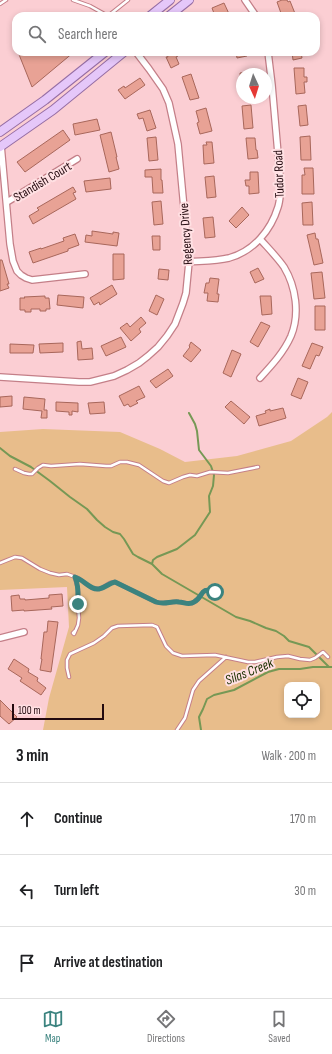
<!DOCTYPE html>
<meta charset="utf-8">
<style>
:root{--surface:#fff;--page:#f6f6f6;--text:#202124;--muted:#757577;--line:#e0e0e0;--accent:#3b837f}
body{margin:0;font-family:"Sofia Sans Condensed",sans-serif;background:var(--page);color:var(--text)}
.controls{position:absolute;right:12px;bottom:12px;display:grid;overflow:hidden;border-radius:8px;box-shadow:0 2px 6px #0003}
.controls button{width:36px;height:36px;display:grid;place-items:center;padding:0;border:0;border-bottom:1px solid var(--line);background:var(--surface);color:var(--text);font:20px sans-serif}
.compass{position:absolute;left:236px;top:68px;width:36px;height:36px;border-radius:50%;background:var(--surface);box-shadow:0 2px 6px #0003;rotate:176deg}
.scale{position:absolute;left:12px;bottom:10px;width:92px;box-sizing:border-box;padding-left:4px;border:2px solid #230a0f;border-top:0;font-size:11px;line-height:14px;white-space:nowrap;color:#230a0f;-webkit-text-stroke:3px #ffe0e3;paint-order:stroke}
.stop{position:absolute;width:12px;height:12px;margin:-9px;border:3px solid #3b837f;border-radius:50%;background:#fff}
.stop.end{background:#3b837f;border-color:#fff;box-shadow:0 1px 4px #0008}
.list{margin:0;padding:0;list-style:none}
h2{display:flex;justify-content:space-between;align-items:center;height:52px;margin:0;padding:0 16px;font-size:17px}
h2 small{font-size:13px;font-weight:400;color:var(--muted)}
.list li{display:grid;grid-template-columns:26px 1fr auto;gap:12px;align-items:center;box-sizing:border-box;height:72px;padding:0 16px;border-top:1px solid var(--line)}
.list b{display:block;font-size:15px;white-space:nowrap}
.list em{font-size:13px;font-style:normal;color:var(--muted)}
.icon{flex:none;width:22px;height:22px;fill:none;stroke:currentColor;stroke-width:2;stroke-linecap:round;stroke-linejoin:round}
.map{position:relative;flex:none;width:332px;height:730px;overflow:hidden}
.search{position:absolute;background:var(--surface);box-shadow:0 2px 6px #0003;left:12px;right:12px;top:12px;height:44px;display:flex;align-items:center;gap:10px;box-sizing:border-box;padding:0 14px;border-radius:12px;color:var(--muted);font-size:15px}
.sheet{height:268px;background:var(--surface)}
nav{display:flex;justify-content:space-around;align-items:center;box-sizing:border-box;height:56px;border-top:1px solid var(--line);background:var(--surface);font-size:11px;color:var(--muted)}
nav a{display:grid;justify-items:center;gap:2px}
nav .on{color:var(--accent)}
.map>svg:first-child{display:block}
</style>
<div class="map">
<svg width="332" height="730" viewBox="0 0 332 730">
<rect width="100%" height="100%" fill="#fbced3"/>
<path fill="#e8bd8b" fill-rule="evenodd" d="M332,412v318h-289l6,-32 20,-71 -2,-40 -67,3v-158l43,-3 77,3 40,17 25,13 52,-6 54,-15 36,-24zM287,685h30v30h-30z"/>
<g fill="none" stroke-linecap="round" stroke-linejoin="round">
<path stroke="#769855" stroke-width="2" d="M0,448l10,8 21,11 19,14 20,16 17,12 10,11 8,7 8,5 7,2 4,5 9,15 5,3 14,7 10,10 74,43 14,4 16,7 10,3 8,5 5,5 20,6 20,20
M152,564l1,-4 4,-3 20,-8 18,-14 15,-23 -1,-16 4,-10 1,-11 -3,-9 -12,-16 -2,-19 -2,-7 -6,-11
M201,730l-2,-13 4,-8 4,-10 7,-4 20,-5 34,-18 11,-3h21l13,-2h19"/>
</g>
<path fill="#e8a295" stroke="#a8675b" d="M282,0h5l1,2 2,-1 6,15h-14l-5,-14z
M224,3l6,13h-15l-3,-8z
M18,52h56l-42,35z
M166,52h11l1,4 -2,1 3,7 -8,4 -5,-11h2z
M236,52h10l1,4 -10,2z
M292,52h9l1,6 -9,2z
M294,68h10v9h3v5h-3l1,11 -9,1z
M249,72v2h-7v24h5h-5l-2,-25z
M191,74l8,24 -9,2 -8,-23z
M140,78l5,7 -20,14 -7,-9 6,-4 1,2z
M251,105l2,23 -9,1 -2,-23z
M306,105l2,20 -8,1 -2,-20z
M206,108l6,23 -12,3 -3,-11 2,-1 -3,-11z
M150,110l6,18 -9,3 -4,-13 -4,1 -2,-5z
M97,119l3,11 -25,5 -2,-11z
M63,130l7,10 -45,32 -8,-10z
M111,132l6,25h-1l3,12 -10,3 -9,-37z
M310,136l1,24h-10l-1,-23z
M156,137l2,23 -9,1 -2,-23z
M246,138h9l1,12h1l1,8 -10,1z
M206,142h6l2,21 -10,1 -1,-19h4z
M304,168h9l1,26h-12v-19h3z
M161,169v11h1l1,13h-10l-1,-16h-7v-7z
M250,172h8l1,21 -10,1v-8h-3l-1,-6h5z
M214,176l2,21 -9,1 -2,-21z
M110,178l1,11 -25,3 -2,-11z
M73,187l3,5 -3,1 3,6 -43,25 -4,-8 10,-6 -2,-2z
M161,201l2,23 -9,1 -2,-23z
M312,202l1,23h-10l-1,-22z
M242,207l7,8 -13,13 -7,-7z
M213,217l2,20 -10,1 -2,-20z
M92,231l21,3v-2l6,1 -2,13 -32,-4 1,-7 6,1z
M315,233l1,6h2l5,24 -9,2 -7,-30z
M75,234l4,11 -11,4v2l-35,12 -4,-11 12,-4v1l23,-8 -1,-3z
M152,236h8v14h-7z
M113,254h11v25l-11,1z
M0,260h2l7,24h-2l2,4 -9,3z
M258,268l6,11 -9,4 -5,-11z
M159,269l10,1 -1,10 -10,-1z
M322,272l3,26 -11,1 -3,-26z
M210,278l9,1 -2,15h2l-1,8 -11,-1 1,-8h-4l2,-10h3z
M112,285l5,9 -17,11 -1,-3 -5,3 -4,-7z
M58,295l26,2 -1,11 -26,-3z
M156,295l8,4 -7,16 -8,-4z
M45,296v2h4l1,11h-4v2h-6v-2h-9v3h-6v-2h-5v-12h5l-1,-1z
M260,296h11l1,18 -10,1z
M315,306h10v24h-10z
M141,317l5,6 -7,6 2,3 -10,9 -11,-13 7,-5 3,4z
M261,322l9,4 -12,21 -8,-5z
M121,337l5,10 -20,9 -5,-10z
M81,341l1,8 10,-1 1,11 -15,1 -1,-18z
M191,342l10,8 -10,12 -8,-6 7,-9 -1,-1z
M63,343v9l-23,1 -1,-9z
M312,343l11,4 -4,9 -3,-1 -6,14 -8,-3z
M10,344l24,1 -1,8h-23z
M232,350l9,4 -10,23 -8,-4z
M168,369l5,7 -17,12 -6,-7z
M298,378l10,4 -7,17 -10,-4z
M139,386l6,11 -9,4 2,2 -8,4 -2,-3 -4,2 -5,-10z
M12,396v10l-12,1v-10z
M24,397l21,2 -1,11h3v8h-6l1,-7 -19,-2z
M231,401l19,16 -6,7 -19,-17z
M56,402l22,1v9l-6,-1v4h-3v-3l-13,-1z
M104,402l1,11 -15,1 -2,-11z
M283,408l3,10 -27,8 -3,-10 10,-3 -1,-2 5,-2v2z
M62,594l1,12 -12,1 1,2 -28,2v-1l-12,1 -1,-15 8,-1 1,4h5v1l24,-2v-3z
M48,621l10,1 -7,50 -11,-2 2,-11h-1l3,-27h3z
M14,659l15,10 -1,3 10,6 -1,3 9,7 -5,7 -21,-14 2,-3 -14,-9z
M0,700l17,17 -8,7 -9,-8z"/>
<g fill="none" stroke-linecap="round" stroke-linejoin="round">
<g stroke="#c47f88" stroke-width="4.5">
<path id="service" d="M73,0l17,6 18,10
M0,4l6,-4
M108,16l20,-16
M15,469l9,4 5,1h3l6,-6 5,-3 8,1 29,-2 26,2h5l9,-4h7l12,3 24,16 6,2 14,-6 7,-2 7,1 13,-4 18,1 30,-6
M0,563l15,-6 7,1 18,11 10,4 9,2 8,-1 11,4 14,10 5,1 5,-1 8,-5 5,-1 41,20c9,3 14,-1 23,0 5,0 10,3 15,0 10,-5 5,-16 21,-10
M75,631l-2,2 1,1 4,-9 1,-7 -1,-14v-15l-3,-11
M69,677l-2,-9v-8l3,-6 24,-11 10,-7 8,-8 6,-2 34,-1 5,2 9,19 7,7 9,3 33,-1 33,7h7l22,-5 11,-1 12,3 10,1 5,-2 8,-6 5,5
M177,730l8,-12 8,-28 6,-9 27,-24"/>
</g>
<g stroke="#c47f88" stroke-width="8">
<path id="minor" d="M245,0l11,16
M1,145l9,99 3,17 4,10 4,4 5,3 6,2 53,-6
M7,202l70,-43
M260,239c8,9 17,18 24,28 12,20 16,47 7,69 -7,16 -19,29 -31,42
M189,262c13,-1 27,-1 40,-4 25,-7 42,-28 49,-51 2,-6 2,-13 3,-19l-9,-103 -4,-33
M0,377l79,5h11l24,-6 13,-6 12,-7 9,-7 10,-9 9,-11 8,-12 8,-21 3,-10 3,-31 -11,-118 -9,-41 -6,-14 -14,-20 -13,-17
M0,638l24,-6"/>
</g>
<g stroke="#956da4" stroke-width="10">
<path id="primary" d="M150,16l20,-16
M169,16l20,-16
M0,132l45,-32 60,-48
M0,147l53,-37 71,-58"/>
</g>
<use href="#service" stroke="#fff" stroke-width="2.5"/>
<use href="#minor" stroke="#fff" stroke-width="5.5"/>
<use href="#primary" stroke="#e5c7f9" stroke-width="8"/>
</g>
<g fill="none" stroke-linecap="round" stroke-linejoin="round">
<path stroke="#3b837f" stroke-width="5" d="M78,604c0,-10 1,-18 -3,-27 9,3 15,13 24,12 6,-1 10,-6 16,-7l41,20c9,3 14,-1 23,0 5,0 10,4 15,0 10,-5 5,-16 21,-10"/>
</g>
<g text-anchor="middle" stroke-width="4" stroke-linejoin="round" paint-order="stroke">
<g font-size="13" fill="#230a0f" stroke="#ffe0e3">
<text transform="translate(278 174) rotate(-92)" y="5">Tudor Road</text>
<text transform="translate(42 181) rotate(-31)" y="5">Standish Court</text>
<text transform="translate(185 234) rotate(-94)" y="5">Regency Drive</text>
</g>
<g font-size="14" font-style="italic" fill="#1b3100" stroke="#ffe0e3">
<text transform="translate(249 671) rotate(-22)" y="5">Silas Creek</text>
</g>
</g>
</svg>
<div class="controls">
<button><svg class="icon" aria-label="locate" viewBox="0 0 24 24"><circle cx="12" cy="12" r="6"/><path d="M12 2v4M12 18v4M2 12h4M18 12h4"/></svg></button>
</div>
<svg class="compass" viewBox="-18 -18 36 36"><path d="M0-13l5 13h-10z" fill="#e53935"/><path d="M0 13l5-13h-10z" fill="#757577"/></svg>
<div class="scale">100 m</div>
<div class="stop" style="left:215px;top:592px"></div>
<div class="stop end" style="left:78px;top:604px"></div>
<div class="search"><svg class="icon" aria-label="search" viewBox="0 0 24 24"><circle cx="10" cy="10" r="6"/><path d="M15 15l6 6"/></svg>Search here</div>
</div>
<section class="sheet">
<h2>3 min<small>Walk · 200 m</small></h2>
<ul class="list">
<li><svg class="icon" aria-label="ahead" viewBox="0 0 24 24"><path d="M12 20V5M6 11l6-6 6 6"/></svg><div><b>Continue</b></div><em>170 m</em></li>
<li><svg class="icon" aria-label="left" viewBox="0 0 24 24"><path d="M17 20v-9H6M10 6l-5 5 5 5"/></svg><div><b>Turn left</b></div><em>30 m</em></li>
<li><svg class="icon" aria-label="arrive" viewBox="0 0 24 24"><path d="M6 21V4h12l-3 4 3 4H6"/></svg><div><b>Arrive at destination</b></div></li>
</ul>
</section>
<nav>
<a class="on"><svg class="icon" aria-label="map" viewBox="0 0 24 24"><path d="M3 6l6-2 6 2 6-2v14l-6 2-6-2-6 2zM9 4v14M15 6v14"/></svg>Map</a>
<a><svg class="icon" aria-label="directions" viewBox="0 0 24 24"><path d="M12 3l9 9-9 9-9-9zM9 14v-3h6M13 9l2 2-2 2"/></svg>Directions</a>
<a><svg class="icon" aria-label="saved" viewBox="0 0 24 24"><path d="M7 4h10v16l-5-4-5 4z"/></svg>Saved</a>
</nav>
